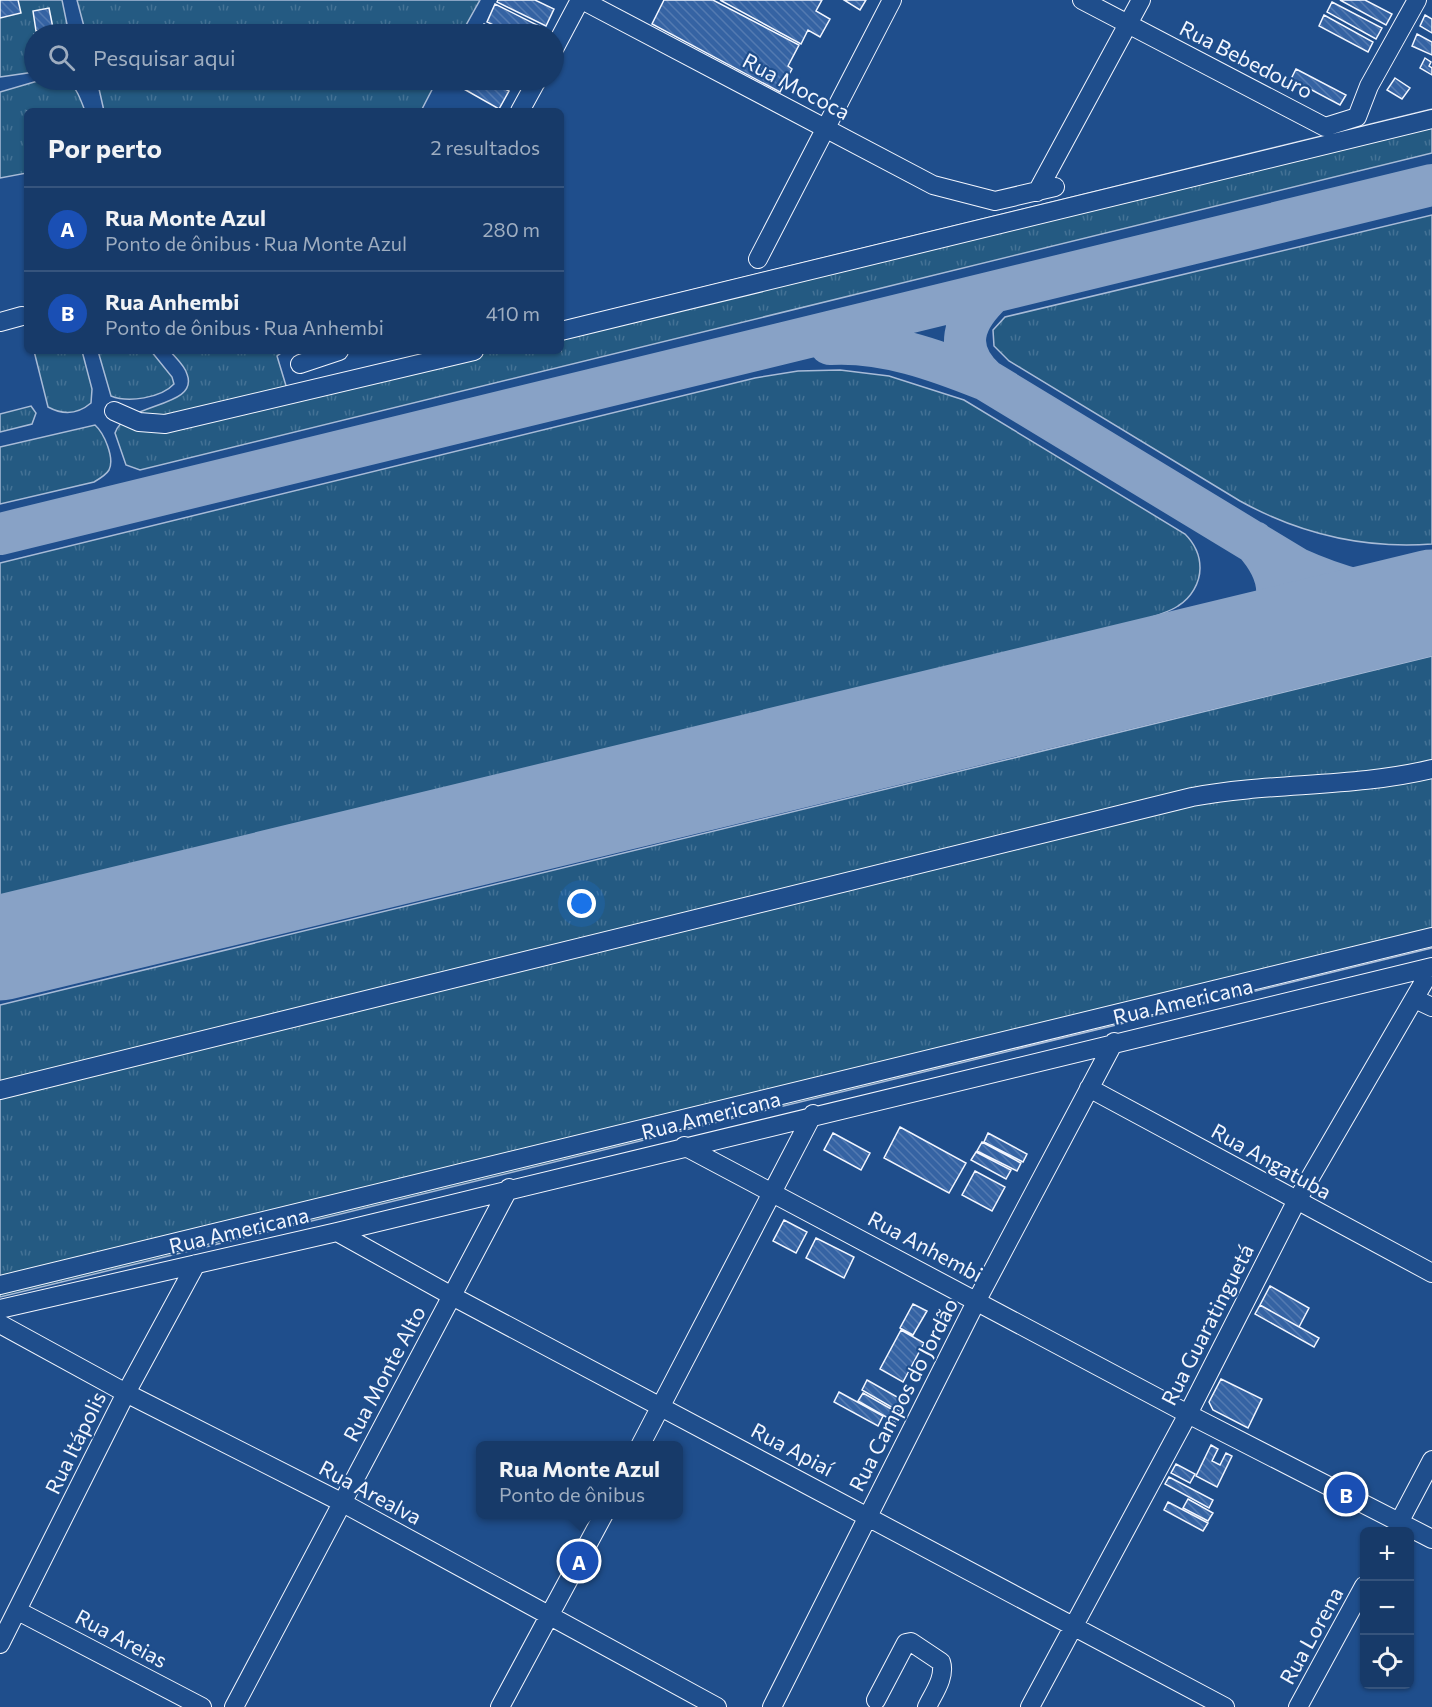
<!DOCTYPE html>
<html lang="pt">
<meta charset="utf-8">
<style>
:root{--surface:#173a69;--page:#244571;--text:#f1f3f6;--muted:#9eadc0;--line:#36547d;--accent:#90b9f0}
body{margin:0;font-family:Commissioner,sans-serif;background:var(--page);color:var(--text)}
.controls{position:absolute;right:18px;bottom:18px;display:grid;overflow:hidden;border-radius:9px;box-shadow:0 2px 4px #0004}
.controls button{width:54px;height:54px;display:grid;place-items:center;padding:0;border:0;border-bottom:2px solid var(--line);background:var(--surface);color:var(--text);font:30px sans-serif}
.you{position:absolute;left:582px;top:904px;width:21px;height:21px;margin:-15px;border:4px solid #fff;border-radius:50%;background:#1a73e8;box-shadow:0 0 0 9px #1a73e833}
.badge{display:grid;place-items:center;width:39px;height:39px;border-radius:50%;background:var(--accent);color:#fff;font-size:20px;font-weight:700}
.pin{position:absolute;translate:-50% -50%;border:3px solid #fff;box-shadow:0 2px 6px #0006}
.popup{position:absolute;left:476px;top:1441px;width:207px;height:78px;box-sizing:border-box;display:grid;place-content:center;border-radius:9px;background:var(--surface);filter:drop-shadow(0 2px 4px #0005);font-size:20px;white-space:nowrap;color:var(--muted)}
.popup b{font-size:22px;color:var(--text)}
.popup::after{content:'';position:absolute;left:50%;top:100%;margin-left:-12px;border:12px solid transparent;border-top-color:var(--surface)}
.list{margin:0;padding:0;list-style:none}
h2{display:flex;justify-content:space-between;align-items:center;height:78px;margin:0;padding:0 24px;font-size:26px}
h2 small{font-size:20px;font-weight:400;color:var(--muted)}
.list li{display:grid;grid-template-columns:39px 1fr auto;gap:18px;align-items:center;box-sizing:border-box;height:84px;padding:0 24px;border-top:2px solid var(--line)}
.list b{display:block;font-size:22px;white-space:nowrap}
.list p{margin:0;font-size:20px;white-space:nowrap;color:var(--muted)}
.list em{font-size:20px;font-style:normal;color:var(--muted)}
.icon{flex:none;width:33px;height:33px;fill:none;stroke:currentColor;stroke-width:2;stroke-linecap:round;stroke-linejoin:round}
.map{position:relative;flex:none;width:1432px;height:1707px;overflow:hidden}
.search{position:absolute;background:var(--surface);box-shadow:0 2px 4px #0004;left:24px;top:24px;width:540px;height:66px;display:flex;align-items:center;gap:15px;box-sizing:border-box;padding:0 21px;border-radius:33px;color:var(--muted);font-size:22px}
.panel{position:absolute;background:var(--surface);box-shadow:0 2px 4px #0004;left:24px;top:108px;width:540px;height:246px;border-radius:9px}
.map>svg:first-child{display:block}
</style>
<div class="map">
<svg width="1432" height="1707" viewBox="0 0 1432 1707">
<defs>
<pattern id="grass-tufts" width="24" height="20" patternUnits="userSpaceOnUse" patternTransform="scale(1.5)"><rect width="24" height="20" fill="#245a82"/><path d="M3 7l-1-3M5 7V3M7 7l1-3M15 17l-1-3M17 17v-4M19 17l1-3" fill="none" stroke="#447295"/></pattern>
<pattern id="building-back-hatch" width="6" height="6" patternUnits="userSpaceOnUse" patternTransform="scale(1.5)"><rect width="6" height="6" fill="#3563a3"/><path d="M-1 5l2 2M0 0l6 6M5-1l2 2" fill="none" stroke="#537ab1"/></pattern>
</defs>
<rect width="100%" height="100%" fill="#1f4e8c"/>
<path fill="url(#grass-tufts)" stroke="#a8bbd7" stroke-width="1.5" d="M0,0h62l7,34h-35v38l-34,5z
M77,0h403l-19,34h-375z
M41,80c31,-1 33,2 44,31h-58v62l-27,5v-86z
M97,80h340l-16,31h-317z
M1432,109v44l-1292,317 -14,-5 -11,-32c10,-31 85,-25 72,-59 -2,-8 -12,-17 -17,-23h114l-7,5 10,33 157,-38h117v-29z
M1432,215v329c-68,5 -132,-10 -192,-43l-231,-140 -15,-15 -1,-16 12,-13z
M34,351h48l10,38 -1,14c-13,11 -28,12 -43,4z
M98,351h53l21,26 2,7c-13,14 -46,19 -63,12z
M840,370l49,6 75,24 221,134c9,9 15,21 15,34 0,15 -9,30 -22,38 -21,14 -90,26 -117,33l-1061,257v-333l755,-185 43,-7z
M31,406l5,7 -4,11 -32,8v-18z
M95,425c9,8 20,33 14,45 -3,5 -10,9 -15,12l-94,22v-57z
M1432,656v292l-1432,349v-292z"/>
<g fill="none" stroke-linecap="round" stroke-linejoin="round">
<path stroke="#88a2c6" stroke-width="42" d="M830,344c54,-3 106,16 156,36l310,188c44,20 81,28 128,36
M986,380c-34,-31 -23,-60 7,-88
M0,534l1432,-349
M1242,648c42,-31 47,-67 12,-106"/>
<path stroke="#88a2c6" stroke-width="105" d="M0,948l1432,-346"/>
</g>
<path fill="url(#building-back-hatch)" stroke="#f2f6ff" stroke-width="1.5" d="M0,0h18l3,13 -21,5z
M498,0h37l19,9 -8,17 -49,-24z
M664,0h49l86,45 -11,21 4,3 -12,23 -128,-68z
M720,0h102l-6,11 14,8 -10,18 -12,-7 -7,14z
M844,0h22l-6,10z
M1340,0h25l27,14 -6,11z
M1332,2l50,26 -6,11 -49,-27z
M495,4l50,25 -3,5h-30l-25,-12z
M49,8l4,20 -17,3 -3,-20z
M1324,15l49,27 -5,10 -49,-26z
M1425,15l7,4v14l-12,-7z
M484,24l20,10h-25z
M1417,34l15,8v13l-20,-9z
M1425,58l6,4 -2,4 3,2v7l-12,-7z
M1296,69l50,26 -6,10 -49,-26z
M1395,78l15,10 -8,11 -15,-9z
M458,80h30l21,11 -10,18 -44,-25z
M495,80h23l-5,8z
M900,1127l66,36 -17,30 -65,-35z
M833,1133l37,20 -9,17 -37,-20z
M988,1133l39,21 -4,8 -39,-20z
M982,1142l39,21 -4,8 -40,-20z
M976,1152l35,18 -5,9 -35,-19z
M975,1171l30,16 -13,24 -30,-16z
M784,1220l23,12 -11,21 -23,-12z
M816,1238l38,19 -10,21 -38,-20z
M1270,1286l39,22 -10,19 -39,-22z
M913,1304l14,7 -14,24 -13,-7z
M1260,1305l59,33 -5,9 -59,-33z
M901,1330l23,13 -21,39 -23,-13z
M1221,1379l41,20 -14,29 -35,-18 -4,-8z
M867,1380l39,22 -6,10 -38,-22z
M839,1392l44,24 -5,10 -44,-24z
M863,1393l37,21 -5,8 -37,-21z
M1211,1445l7,4 -6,12 8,4 6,-12 6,3 -15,31 -21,-11z
M1176,1464l19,10 -5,9 -19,-10z
M1169,1477l44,23 -4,8 -44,-24z
M1188,1499l25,14 -5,8 -25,-13z
M1168,1502l40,21 -5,8 -39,-21z"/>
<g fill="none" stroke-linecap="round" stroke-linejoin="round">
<g stroke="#f2f6ff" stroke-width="20">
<path id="minor" d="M582,0l351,185 62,16 60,-14
M1082,0l243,127 32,-10 12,-31 48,-86
M554,49l26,-49
M520,111l17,-31
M1037,192l104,-192
M758,259l134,-259
M0,322l22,-6
M561,331l871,-212
M300,364l39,-13
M114,411l25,11 26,2 309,-73
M1415,999l17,8
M1089,1088l343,185
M0,1090l1192,-293c80,-15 161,-9 240,-28
M684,1146l504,268 244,125
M337,1232l115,64 773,411
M0,1285l1432,-348
M0,1309l337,-77 1095,-265
M0,1324l126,69 217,110 374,204
M640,1446l173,-332
M1394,1532l38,-72
M18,1611l184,96
M0,1644l126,-251 70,-129
M876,1700l30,-57 5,-1 30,20c5,15 -8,32 -14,45
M234,1707l275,-519
M500,1707l104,-193
M772,1707l205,-407 137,-258
M1030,1707l158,-293 108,-212 136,-234
M1298,1707l66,-121"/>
</g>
<use href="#minor" stroke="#1f4e8c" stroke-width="18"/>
</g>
<g text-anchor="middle" stroke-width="4.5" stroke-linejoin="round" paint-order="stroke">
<g font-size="21" fill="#f2f6ff" stroke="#1f4e8c">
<text transform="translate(1246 60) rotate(27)" y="7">Rua Bebedouro</text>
<text transform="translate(796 87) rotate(28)" y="7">Rua Mococa</text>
<text transform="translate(1183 1002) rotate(-13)" y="7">Rua Americana</text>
<text transform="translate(711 1116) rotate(-14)" y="7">Rua Americana</text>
<text transform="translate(1271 1162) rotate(29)" y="7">Rua Angatuba</text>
<text transform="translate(239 1231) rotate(-13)" y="7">Rua Americana</text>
<text transform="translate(925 1247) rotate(28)" y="7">Rua Anhembi</text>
<text transform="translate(1208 1325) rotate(-63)" y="7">Rua Guaratinguetá</text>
<text transform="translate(385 1374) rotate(-62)" y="7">Rua Monte Alto</text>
<text transform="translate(904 1395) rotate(-63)" y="7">Rua Campos do Jordão</text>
<text transform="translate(76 1443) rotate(-64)" y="7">Rua Itápolis</text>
<text transform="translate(792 1450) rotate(28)" y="7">Rua Apiaí</text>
<text transform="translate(370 1493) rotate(28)" y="7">Rua Arealva</text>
<text transform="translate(1312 1636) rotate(-61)" y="7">Rua Lorena</text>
<text transform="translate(121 1639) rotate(28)" y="7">Rua Areias</text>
</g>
</g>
</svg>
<div class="controls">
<button>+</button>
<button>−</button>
<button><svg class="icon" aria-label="locate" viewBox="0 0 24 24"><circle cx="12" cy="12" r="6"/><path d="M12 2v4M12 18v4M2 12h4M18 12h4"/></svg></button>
</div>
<div class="you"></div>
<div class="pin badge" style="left:579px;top:1561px;background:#1a4fb4">A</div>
<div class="popup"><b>Rua Monte Azul</b>Ponto de ônibus</div>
<div class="pin badge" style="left:1346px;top:1494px;background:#1a4fb4">B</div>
<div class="search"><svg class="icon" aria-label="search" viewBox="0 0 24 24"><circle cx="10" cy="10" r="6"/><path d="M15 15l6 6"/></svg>Pesquisar aqui</div>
<section class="panel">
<h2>Por perto<small>2 resultados</small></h2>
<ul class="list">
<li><span class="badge" style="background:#1a4fb4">A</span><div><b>Rua Monte Azul</b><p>Ponto de ônibus · Rua Monte Azul</p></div><em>280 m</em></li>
<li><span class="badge" style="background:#1a4fb4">B</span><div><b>Rua Anhembi</b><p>Ponto de ônibus · Rua Anhembi</p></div><em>410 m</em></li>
</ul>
</section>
</div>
